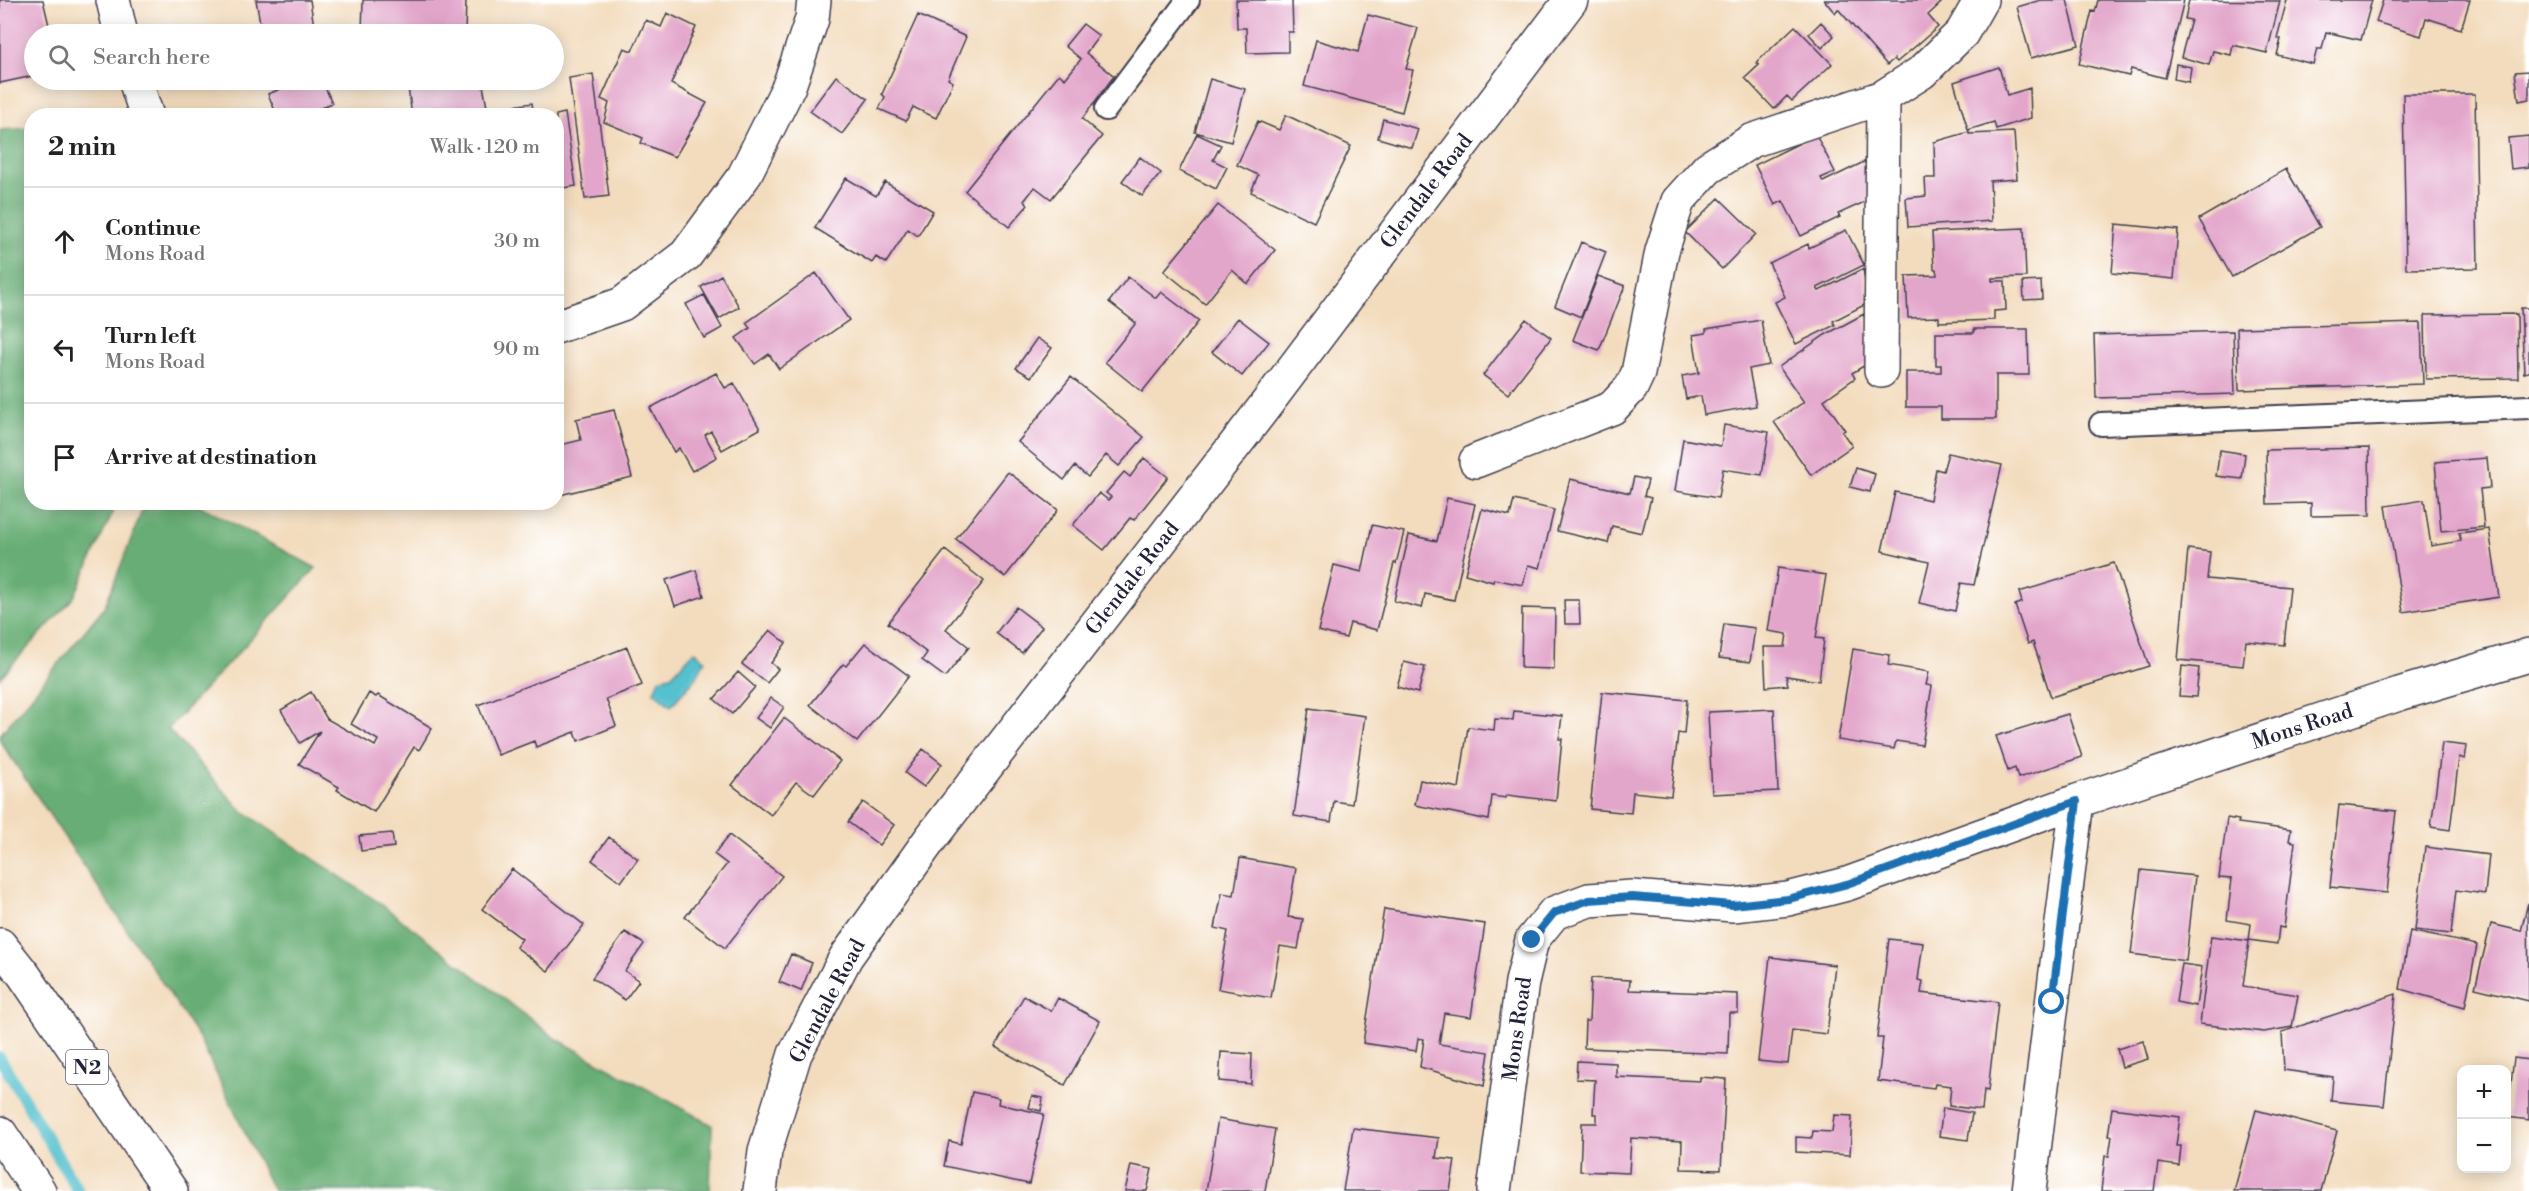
<!DOCTYPE html>
<meta charset="utf-8">
<style>
:root{--surface:#fff;--page:#f2f2f2;--text:#222;--muted:#767676;--line:#e0e0e0}
body{margin:0;font-family:"Libre Bodoni",serif;background:var(--page);color:var(--text)}
.controls{position:absolute;right:18px;bottom:18px;display:grid;overflow:hidden;border-radius:12px;box-shadow:0 3px 15px #0003}
.controls button{width:54px;height:54px;display:grid;place-items:center;padding:0;border:0;border-bottom:2px solid var(--line);background:var(--surface);color:var(--text);font:30px sans-serif}
.stop{position:absolute;width:18px;height:18px;margin:-14px;border:4px solid #1f6fb2;border-radius:50%;background:#fff}
.stop.end{background:#1f6fb2;border-color:#fff;box-shadow:0 2px 6px #0008}
.list{margin:0;padding:0;list-style:none}
h2{display:flex;justify-content:space-between;align-items:center;height:78px;margin:0;padding:0 24px;font-size:26px}
h2 small{font-size:20px;font-weight:400;color:var(--muted)}
.list li{display:grid;grid-template-columns:39px 1fr auto;gap:18px;align-items:center;box-sizing:border-box;height:108px;padding:0 24px;border-top:2px solid var(--line)}
.list b{display:block;font-size:22px;white-space:nowrap}
.list p{margin:0;font-size:20px;white-space:nowrap;color:var(--muted)}
.list em{font-size:20px;font-style:normal;color:var(--muted)}
.icon{flex:none;width:33px;height:33px;fill:none;stroke:currentColor;stroke-width:2;stroke-linecap:round;stroke-linejoin:round}
.map{position:relative;flex:none;width:2529px;height:1191px;overflow:hidden}
.search{position:absolute;background:var(--surface);box-shadow:0 3px 15px #0003;left:24px;top:24px;width:540px;height:66px;display:flex;align-items:center;gap:15px;box-sizing:border-box;padding:0 21px;border-radius:33px;color:var(--muted);font-size:22px}
.panel{position:absolute;background:var(--surface);box-shadow:0 3px 15px #0003;left:24px;top:108px;width:540px;height:402px;border-radius:24px}
.map>svg:first-child{display:block}
</style>
<div class="map">
<svg width="2529" height="1191" viewBox="0 0 2529 1191">
<rect width="100%" height="100%" fill="#fff"/>
<filter id="ink" filterUnits="userSpaceOnUse"><feTurbulence type="fractalNoise" baseFrequency=".0167" numOctaves="2"/><feDisplacementMap in="SourceGraphic" scale="12" xChannelSelector="R" yChannelSelector="G"/><feConvolveMatrix kernelMatrix="1 2 1 2 8 2 1 2 1" color-interpolation-filters="sRGB"/></filter>
<filter id="wash" filterUnits="userSpaceOnUse"><feTurbulence type="fractalNoise" baseFrequency=".008" numOctaves="4" result="noise"/><feDisplacementMap in="SourceGraphic" scale="24" xChannelSelector="R" yChannelSelector="G"/><feGaussianBlur stdDeviation="1.35" result="paint"/><feColorMatrix in="noise" values="0 0 0 0 0 0 0 0 0 0 0 0 0 0 0 0 0 1.4 0 .05"/><feComposite in="paint" operator="in"/></filter>
<g filter="url(#wash)">
<rect width="100%" height="100%" fill="#f3dcbd"/>
<path fill="#67ad74" stroke="#446858" stroke-width="1.5" d="M31,128l1,374 85,1 -43,94 -74,81v-548z
M145,503h50l121,65 -148,161 74,82 135,90 178,137 157,87 -2,66h-437l-75,-155 -198,-295v-6l105,-129z"/>
<path fill="#54c0ce" stroke="#3b7184" stroke-width="1.5" d="M695,651l10,9 -8,16 -26,30 -17,-14 5,-13 12,-3z"/>
<g fill="none" stroke-linecap="round" stroke-linejoin="round">
<path stroke="#54c0ce" stroke-width="12" d="M0,1058l78,133"/>
</g>
<g id="blocks">
<path fill="#e3a6cb" d="M0,0h43l8,34h-17v18l-6,2 5,22 -33,7z
M256,0h54l5,34h-53z
M363,0h103l-1,34 -103,-2z
M1236,0h56l1,32h-5v20l-41,1 -1,-25h-9z
M1824,0h114l3,3 -13,12 10,12 -41,35 -3,-3 -7,6 -49,-56 -3,4z
M2041,0h26l12,45 -48,13 -14,-51z
M2098,0h86l-19,78 -34,-9 -2,7 -50,-12 13,-53 3,1z
M2189,0l91,1 -13,52 -34,-8 -2,10 -18,-4 -4,14 -28,-8 10,-37 -6,-1z
M2287,0h85l-11,40 -35,-8 -4,17h-5l-4,15 -36,-9 4,-16 -4,-1z
M2383,0h87l-9,29 -35,-11 -5,18 -45,-14z
M667,13l29,14 -25,57 36,19 -32,54 -34,-14 2,-5 -39,-16 5,-19 -8,-4 23,-51 8,3 14,-31 15,7z
M918,15l48,22 -18,42 5,3 -17,36 -23,-11 -7,14 -27,-12 6,-12 -3,-3z
M1368,15l50,13 -12,41 7,1 -11,42 -98,-26 12,-46 42,12z
M1821,22l13,14 -12,12 -13,-14z
M1083,24l16,12 -13,17 28,23 -32,43 20,17 -51,63 -16,-12 -11,14 4,4 -19,22 -44,-36 94,-117 6,5 16,-20 -16,-13z
M1795,26l37,38 -40,37 -5,-5 -13,13 -29,-31 14,-13 -3,-2z
M2176,64l15,3 -2,15 -15,-3z
M1999,67l8,28 23,-7 1,30 -35,11 -2,-7 -26,8 -14,-48z
M2529,71v28l-10,2 -4,-29z
M593,74l16,122 -24,3 -16,-121z
M836,76l32,23 -26,35 -32,-23z
M1210,79l35,10 -14,53 -36,-10z
M297,80h25l10,23 -18,8 2,5h-47l7,-3 -8,-19 30,-12z
M407,80h75l6,33 -18,3h-58z
M2403,94h72l3,174 -72,1z
M532,103l2,13h-27l-2,-9z
M565,113l11,73 -20,3v-74z
M1286,115l65,31 -37,76 -63,-30 7,-17 -21,-10 21,-44 21,9z
M1383,119l35,10 -6,19 -34,-10z
M1969,132v2l45,-2 3,47 -27,2 2,40 -84,6 -2,-29 20,-2 -1,-18h10l-1,-36z
M1197,134l24,11 -8,15 14,7 -11,22 -37,-18z
M1816,135l19,37 -14,6 2,4 43,-21 3,39 -31,14 2,3 -39,19 -18,-35 -8,4 -20,-40z
M2529,136v31l-18,2 -3,-31z
M1140,157l21,16 -19,23 -20,-15z
M2286,169l34,58 -88,50 -33,-58z
M846,178l30,18 9,-14 48,29 -15,25 -10,-7 -22,34 -10,-6 -4,6 -57,-35z
M1719,198l37,36 -34,35 -37,-37z
M1218,205l57,45 -27,34 -16,-14 -27,34 -41,-33z
M2116,224l62,6 -4,49 -62,-6z
M2024,228l2,49 -34,1v3h13l1,29 -12,1v9l-55,2v-5l-31,1 -2,-42 31,-1 -1,-6h-2l-2,-37z
M1846,230l18,35 -47,23 2,3 44,-22 5,34 -35,18 2,4 -39,19 -21,-42 10,-5 -16,-34 39,-19 1,4z
M1581,242l25,10 -25,65 -26,-11z
M816,273l33,47 -70,49 -10,-15 -14,10 -19,-26 14,-10 -4,-5z
M721,275l18,32 -20,12 -18,-32z
M1598,276l27,10 -26,64 -26,-10z
M1128,277l28,21 5,-6 38,29 -57,71 -37,-30 31,-39 -27,-21z
M2041,281l1,18 -18,1 -1,-18z
M704,295l18,33 -18,10 -18,-34z
M2521,308h8v64l-5,1z
M1864,314l8,47 -20,12 3,5 -31,22 21,30 -3,2 10,14 -41,29 -37,-53 30,-20 -25,-35 46,-32z
M2517,314l1,64 -92,1 -1,-64z
M1238,318l31,24 -27,34 -30,-24z
M1526,319l25,19 -43,56 -25,-19z
M1761,320l8,45 -20,4 7,37 -52,9 -3,-19 -15,3 -4,-23 17,-3 -6,-38 13,-2v-4z
M2421,323l2,61 -184,6 -2,-62z
M1974,329h54l1,46h-33v44h-55v-12h-35v-35h35v-7h-5v-32h38z
M2233,331l2,63 -139,4 -2,-63z
M1037,338l15,10 -21,29 -15,-9z
M716,373l9,15 9,-5 26,46 -38,21 -11,-19 -6,4 12,22 -25,14 -13,-23 -5,4 -24,-44z
M1071,377l73,60 -25,29 -13,-11 -18,22 -13,-11 -11,14 -46,-38z
M614,410l18,67 -76,19v-50l25,-6 -5,-21z
M1724,425l45,7 -7,43 -39,-6 -5,29 -43,-7 8,-52 38,7z
M2369,448l1,67 -59,1v-13l-44,1 -1,-54z
M2220,450l25,4 -3,25 -26,-3z
M1948,453l54,12 -28,120 -13,-2 -6,28 -36,-8 10,-41 -47,-11 13,-59 35,8 6,-31 7,2z
M1144,458l24,19 -34,43 -4,-2 -26,32 -31,-25 26,-32 9,7 3,-3 -5,-4 18,-21 6,5z
M2487,458l3,30 -10,1 4,38 -43,4 -6,-69z
M1856,468l19,6 -5,18 -20,-5z
M1008,472l50,38 -53,67 -49,-38z
M1634,477l14,3 -4,16 7,2 -9,35 -30,-7 -4,17 -51,-12 13,-52 60,14z
M1447,498l28,6 -21,96 -29,-6 -3,14 -28,-7 15,-66 28,6z
M1514,500l40,10 -14,58 -12,-3 -5,20 -29,-6 -1,3 -28,-8 17,-65 28,7z
M2424,500l7,46 30,-5 -2,-8 30,-4 10,68 -96,15 -17,-106z
M1372,525l32,7 -8,32 -2,-1 -17,67 -27,-7 -4,15 -28,-7 16,-66 28,7z
M2188,549l22,3 -3,27 83,8 -6,58 -38,-4 -3,25 -65,-6z
M945,550l39,31 -38,48 23,18 -24,30 -23,-17 5,-7 -39,-30z
M2114,563l35,103 -98,31 -18,-55 -5,2 -13,-39 7,-3 -3,-10z
M1778,568l48,7 -10,63 8,1 -5,42 -33,-5 2,9 -22,2 -2,-40h21l2,-13 -19,-3z
M696,570l8,26 -29,10 -9,-26z
M1564,600h15l1,24h-15z
M1016,607l26,20 -20,26 -26,-20z
M1522,608l33,1 -1,60 -33,-1z
M1724,624l31,4 -5,34 -31,-4z
M770,630l16,13 -15,20 7,6 -11,14 -25,-19z
M865,643l44,33 -52,66 -47,-37 33,-41 3,2z
M627,647l15,38 -36,14 10,27 -38,15 -3,-9 -39,15 -2,-6 -36,14 -20,-50z
M1853,649l37,6 -2,10 41,7 -3,13 6,1 -10,59 -26,-4 -2,8 -56,-9z
M1404,662l21,5 -7,26 -21,-6z
M2182,666l17,2 -3,29 -17,-1z
M738,672l17,15 -23,27 -18,-15z
M311,692l16,27 48,27 3,-6 -27,-16 18,-31 7,4 2,-2 54,33 -13,22 -5,-3 -40,65 -37,-22 2,-3 -40,-23 21,-33 -20,12 -19,-33z
M1602,692l85,8 -3,34 -6,-1 -7,63 -38,-4 -2,21 -41,-4z
M771,698l13,9 -14,21 -14,-10z
M1309,708l56,8 -13,88 -18,-3 -3,21 -37,-6z
M1774,709l4,82 -66,3 -4,-82z
M1514,711l48,5 -3,23h3l-6,62 -49,-6 -1,3 -14,-2 -3,24 -74,-15 5,-25 39,8 9,-61 26,3 1,-11 18,1z
M2068,714l14,43 -64,21 -3,-10 -7,3 -12,-35z
M784,718l56,43 -26,34 -18,-13 -25,33 -39,-30z
M2442,743l25,3 -2,13 -6,-2 -9,73 -19,-3z
M923,749l19,15 -18,23 -19,-14z
M863,802l31,23 -15,20 -31,-23z
M2339,805l57,6 -9,82 -57,-6z
M2227,818l12,2 -1,3 53,7 -2,11 6,1 -11,86 -5,-1 -2,17 -28,-4 2,-16 -24,-4 5,-41 -13,-1z
M392,833l2,14 -33,4 -2,-15z
M729,835l53,41 -57,72 -40,-31 42,-53 -13,-10z
M609,837l29,22 -17,23 -29,-22z
M2425,847l64,8 -4,39 -29,-4 -5,44 -36,-4z
M1240,858l56,10 -8,49 15,2 -5,30 -18,-3 -9,52 -53,-9 10,-58 -13,-3 7,-35 12,2z
M512,869l72,56 -36,46 -32,-24 6,-8 -40,-30z
M2141,870l54,6 -9,85 -55,-7z
M2528,903l1,98 -54,-13 16,-64 30,7z
M1384,909l101,15 -14,93 -27,-4 -5,31 50,8 -5,34 -64,-19 4,-28 -6,-1 -2,13 -53,-8z
M2410,931l67,14 -12,62 -65,-18z
M625,932l19,12 -19,27 14,10 -14,19 -33,-22z
M2211,936l38,5 -6,45 55,9 -6,32 -28,5 -64,-8z
M1889,939l34,4 -5,37 5,1 -2,12 77,9 -10,89 -4,-1 -2,20 -33,-4 2,-20 -16,-2 -1,4 -56,-7 5,-43h-6z
M791,954l21,9 -11,28 -22,-9z
M1770,957l65,8 -8,69 -35,-4 -4,34 -30,-3z
M2182,964l20,3 -6,39 -20,-4z
M1591,978l39,2 -1,10 109,4v19h-9l-1,41 -144,-6 1,-27h4z
M2396,994l-12,112 -53,-5 2,-24 -49,-7 -2,-38z
M1024,996l27,15 7,-13 42,23 -35,64 -70,-38z
M2143,1041l5,18 -26,8 -5,-18z
M1221,1052l31,2 -1,30 -32,-3z
M2514,1058l15,2v60l-22,-3z
M1577,1061l39,2v14l84,4v-4l26,2 -5,91 -40,-1 1,-28 -51,-3 -2,35 -49,-2 2,-48h15v-9h-4l2,-34 -19,-1z
M972,1092l27,6 -1,6 46,10 -15,70 -85,-18 5,-25 12,3z
M1032,1096l11,2 -2,13 -12,-3z
M1943,1108l29,5 -4,27 -29,-4z
M2112,1108l68,9 -4,29h5l-2,20 -21,-3 -4,28h-53l4,-35h4l3,-20h-4z
M2256,1110l81,21 -16,60h-87z
M1834,1115l18,1 -2,39 -54,-3v-15l16,1 1,-7 19,1z
M1218,1119l57,10 -10,62h-59z
M1353,1128l86,10 -3,20 19,2 -5,31h-107z
M1131,1165l21,4 -5,22h-22z"/>
</g>
</g>
<g filter="url(#ink)">
<use href="#blocks" fill-opacity="0" stroke="#413e4e" stroke-width="1.5"/>
<g fill="none" stroke-linecap="round" stroke-linejoin="round">
<g stroke="#413e4e" stroke-width="26">
<path id="lane" d="M1106,109l82,-109
M2101,424l428,-17"/>
</g>
<g stroke="#413e4e" stroke-width="36">
<path id="street" d="M113,0l8,34
M135,80l12,36
M556,327l66,-23 64,-49 58,-79 45,-90 23,-67 2,-19
M1881,371l2,-274
M1476,461l136,-53 19,-20 7,-15 24,-122 16,-50 30,-33 43,-27 132,-44 39,-25 40,-39 19,-33
M760,1191l5,-40 30,-97 51,-97 85,-119 331,-428 309,-410
M1494,1191l28,-209 10,-42 22,-27 35,-13 43,-3 101,8 55,-6 59,-15 230,-83 322,-107 130,-39
M2029,1191l48,-390"/>
</g>
<g stroke="#413e4e" stroke-width="36">
<path id="highway" d="M0,945l24,30 147,216
M0,1133l39,58"/>
</g>
<use href="#lane" stroke="#fff" stroke-width="22"/>
<use href="#street" stroke="#fff" stroke-width="33"/>
<use href="#highway" stroke="#fff" stroke-width="33"/>
</g>
</g>
<g fill="none" stroke-linecap="round" stroke-linejoin="round" filter="url(#ink)">
<path stroke="#1f6fb2" stroke-width="8" d="M1532,940l22,-27 35,-13 43,-3 101,8 55,-6 59,-15 230,-83 -25,201"/>
</g>
<g text-anchor="middle" stroke-width="5" stroke-linejoin="round" paint-order="stroke">
<rect fill="#fff" stroke="#646476" stroke-width="1.5" x="66" y="1050" width="42" height="34" rx="4.5"/>
<g font-size="20" font-weight="bold" fill="#22223b">
<text x="87" y="1074">N2</text>
</g>
<g font-size="21" fill="#22223b" stroke="#fff">
<text transform="translate(1426 191) rotate(-53)" y="7">Glendale Road</text>
<text transform="translate(1132 578) rotate(-52)" y="7">Glendale Road</text>
<text transform="translate(2302 726) rotate(-18)" y="7">Mons Road</text>
<text transform="translate(827 1001) rotate(-62)" y="7">Glendale Road</text>
<text transform="translate(1517 1029) rotate(-82)" y="7">Mons Road</text>
</g>
</g>
</svg>
<div class="controls">
<button>+</button>
<button>−</button>
</div>
<div class="stop" style="left:2052px;top:1002px"></div>
<div class="stop end" style="left:1532px;top:940px"></div>
<div class="search"><svg class="icon" aria-label="search" viewBox="0 0 24 24"><circle cx="10" cy="10" r="6"/><path d="M15 15l6 6"/></svg>Search here</div>
<section class="panel">
<h2>2 min<small>Walk · 120 m</small></h2>
<ul class="list">
<li><svg class="icon" aria-label="ahead" viewBox="0 0 24 24"><path d="M12 20V5M6 11l6-6 6 6"/></svg><div><b>Continue</b><p>Mons Road</p></div><em>30 m</em></li>
<li><svg class="icon" aria-label="left" viewBox="0 0 24 24"><path d="M17 20v-9H6M10 6l-5 5 5 5"/></svg><div><b>Turn left</b><p>Mons Road</p></div><em>90 m</em></li>
<li><svg class="icon" aria-label="arrive" viewBox="0 0 24 24"><path d="M6 21V4h12l-3 4 3 4H6"/></svg><div><b>Arrive at destination</b></div></li>
</ul>
</section>
</div>
